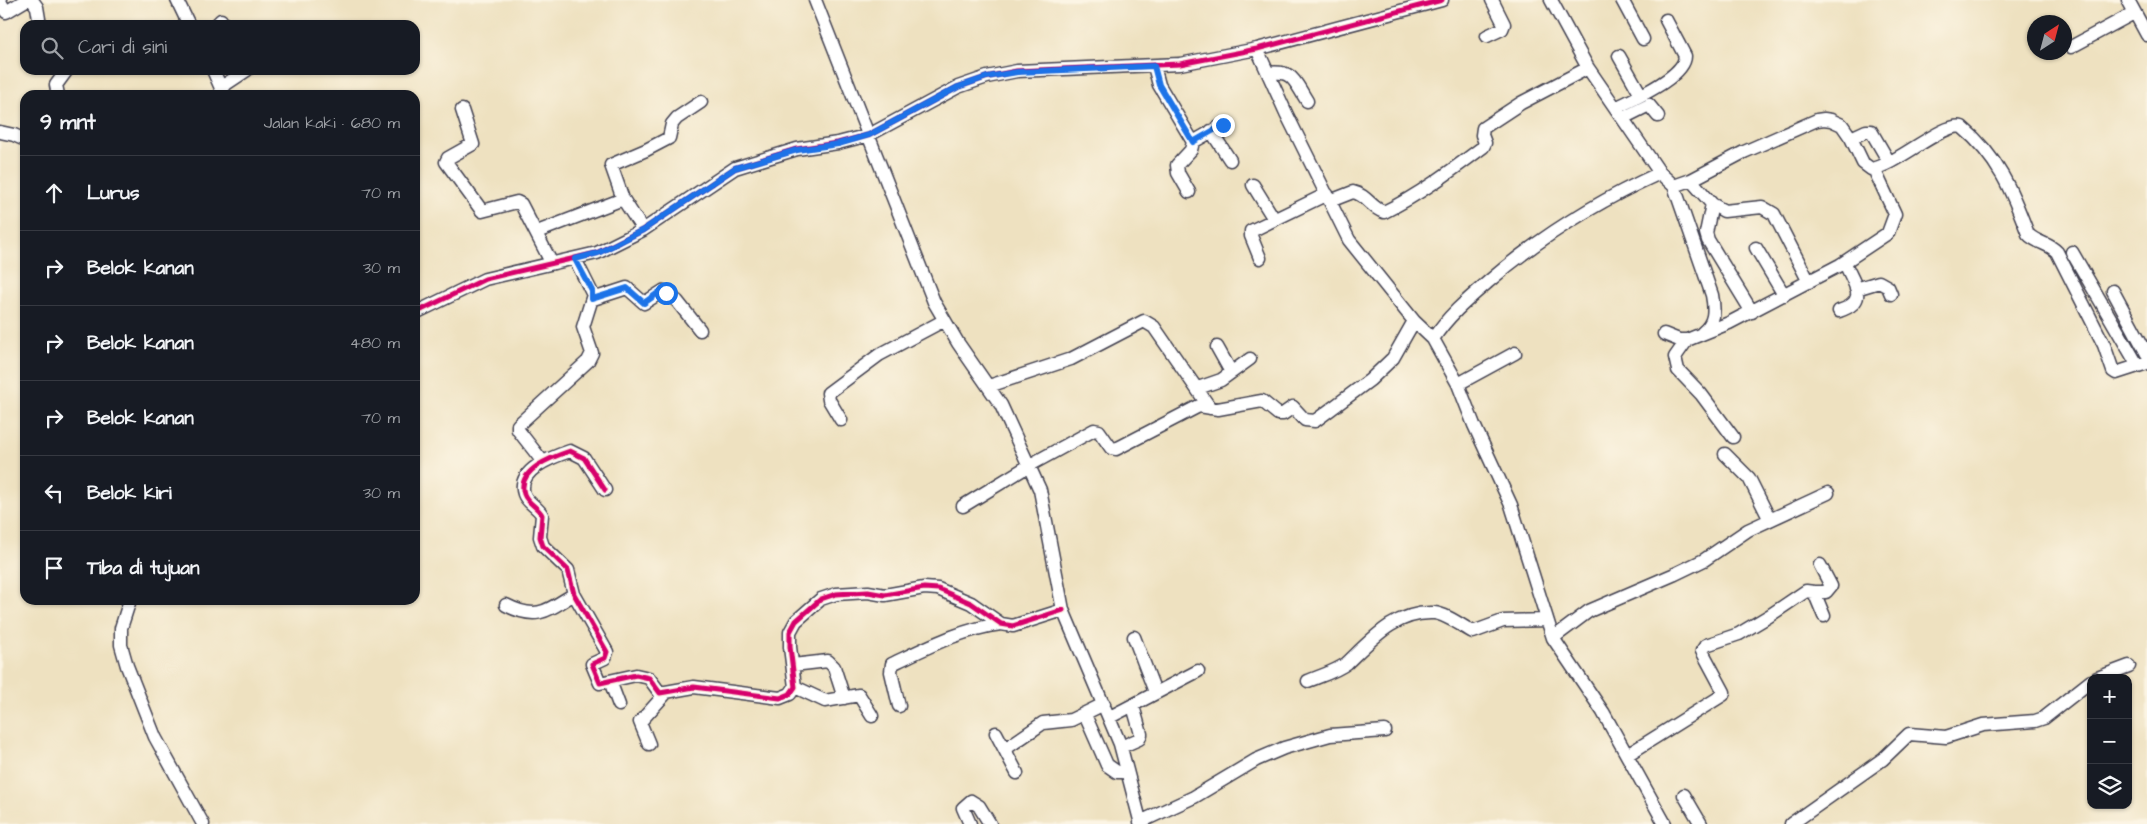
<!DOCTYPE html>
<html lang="id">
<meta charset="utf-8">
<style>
:root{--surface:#171b24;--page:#242831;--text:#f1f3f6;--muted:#9ea1a6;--line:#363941}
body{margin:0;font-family:"Architects Daughter",sans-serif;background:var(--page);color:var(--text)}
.controls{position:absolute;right:15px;bottom:15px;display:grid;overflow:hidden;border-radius:10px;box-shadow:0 1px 4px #0004}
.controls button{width:45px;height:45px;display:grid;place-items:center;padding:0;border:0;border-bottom:1px solid var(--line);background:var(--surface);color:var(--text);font:25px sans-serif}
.compass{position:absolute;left:2027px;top:15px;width:45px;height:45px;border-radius:50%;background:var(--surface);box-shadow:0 1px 4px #0004;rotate:36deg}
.stop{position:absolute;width:15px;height:15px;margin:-11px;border:4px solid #1a73e8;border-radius:50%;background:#fff}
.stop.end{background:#1a73e8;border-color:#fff;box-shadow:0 1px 5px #0008}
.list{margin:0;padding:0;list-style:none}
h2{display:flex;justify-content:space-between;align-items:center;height:65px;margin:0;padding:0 20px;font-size:21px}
h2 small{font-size:16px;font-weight:400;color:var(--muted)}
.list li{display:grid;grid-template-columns:32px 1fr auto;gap:15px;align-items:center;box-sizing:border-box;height:75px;padding:0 20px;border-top:1px solid var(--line)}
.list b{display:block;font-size:19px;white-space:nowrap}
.list em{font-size:16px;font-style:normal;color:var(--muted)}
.icon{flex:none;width:28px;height:28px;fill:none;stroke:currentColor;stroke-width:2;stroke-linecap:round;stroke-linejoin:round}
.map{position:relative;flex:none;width:2147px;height:824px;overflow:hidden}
.search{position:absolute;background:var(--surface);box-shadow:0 1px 4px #0004;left:20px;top:20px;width:400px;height:55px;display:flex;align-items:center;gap:12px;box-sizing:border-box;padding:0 18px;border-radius:15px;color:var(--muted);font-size:19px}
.panel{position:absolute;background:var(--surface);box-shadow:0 1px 4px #0004;left:20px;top:90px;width:400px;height:515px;border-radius:15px}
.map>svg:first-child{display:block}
</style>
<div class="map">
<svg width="2147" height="824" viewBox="0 0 2147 824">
<rect width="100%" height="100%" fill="#fcf5e5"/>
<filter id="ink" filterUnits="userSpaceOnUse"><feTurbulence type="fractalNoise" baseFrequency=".02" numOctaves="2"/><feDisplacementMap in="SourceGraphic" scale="10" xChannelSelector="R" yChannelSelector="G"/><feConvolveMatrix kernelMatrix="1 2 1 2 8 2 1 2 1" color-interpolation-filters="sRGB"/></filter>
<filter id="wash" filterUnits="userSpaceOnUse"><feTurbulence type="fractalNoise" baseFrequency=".0096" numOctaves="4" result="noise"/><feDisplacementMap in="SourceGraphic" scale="20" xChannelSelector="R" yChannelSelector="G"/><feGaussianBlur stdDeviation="1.12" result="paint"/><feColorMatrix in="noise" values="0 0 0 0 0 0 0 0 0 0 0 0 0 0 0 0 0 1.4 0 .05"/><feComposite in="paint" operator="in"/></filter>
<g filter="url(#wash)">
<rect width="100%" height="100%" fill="#eee1c0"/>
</g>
<g filter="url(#ink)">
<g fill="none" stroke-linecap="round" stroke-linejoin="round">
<g stroke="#413f4f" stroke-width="15">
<path id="minor" d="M32,0l5,7 3,18
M177,0l12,25
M815,0l119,302 24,41 43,62 39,85 23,120 57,134 21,80
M1551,0l37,68 72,105 14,13 17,-6 21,24 -6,29 2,7 44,72
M1622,0l21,39
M2128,0l19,35
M0,1l6,11 20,-12
M216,25l5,-5
M1487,36l15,-7 2,-5 -12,-24
M2071,47l63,-34
M1257,49l29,64 63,127 65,81 19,18 25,45 16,41 37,80 42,133 50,74 62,112
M1619,56l22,39
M1154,66l5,19 34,57 -2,8 -14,15 1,8 11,19
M213,70l11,25
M1268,73c26,-3 26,8 39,28
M222,90l4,-6 21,-14
M58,95l-2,-10 11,-15
M1616,108c17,-9 69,-31 69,-52l-19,-36
M462,110l11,34 -25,14 -2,4 36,49 35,-9 4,2 30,58
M1623,118l26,-13 9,11
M1211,131l19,29
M0,132l14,3 11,5
M1851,138l15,-7h5l18,31
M1193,142l30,-17
M1691,180l53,-28 73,-32 7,-1 7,1 11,5 9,13 12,25 8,6c25,-3 73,-48 91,-42 36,30 50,64 66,107 8,9 21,9 29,18l47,93 9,26 3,2 31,-10
M1253,185l21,34
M1674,186l38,109c3,16 3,28 -10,38
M1330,201l23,-9c14,3 18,16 31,20 35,-17 67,-41 99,-65l2,-4 -3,-8 1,-7 38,-25 67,-35
M1712,204l12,7 38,-4 12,7 35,68
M643,230l-20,-31 -12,-34 35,-15 23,-12 3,-14 5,-6 24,-16
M537,232l86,-33
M1756,248l28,47
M2072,252l66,114
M1260,258l-9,-22v-5l76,-37
M1856,289l23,-7 9,5 3,7
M2113,291l34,63
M593,299l34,-11 17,15 19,-12 14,10 23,29
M1839,311c31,-10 15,-26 6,-48
M415,313l70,-34 112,-26 46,-23 92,-62 62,-19 41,-6 31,-8 89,-48 29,-10 30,-6 163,-7 77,-15 185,-49
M1664,334l15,6h8
M1433,339c15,-23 34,-39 55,-57 52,-45 110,-81 172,-109
M1217,347l14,25
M1458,384l57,-31
M989,386l82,-27 73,-38 10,6 56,81
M1198,388l23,-8 29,-21
M841,420l-12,-20 -1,-7 51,-38 64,-34
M1733,437l-32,-43 -23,-24 -3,-13 12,-17 42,-17 111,-58 48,-32 7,-19 -21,-45
M1725,454l24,24 21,42
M543,462l-25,-32v-5l70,-64 4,-8 -9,-26 10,-32 -18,-36
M605,490l-21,-32 -14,-7c-18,6 -54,19 -46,43 3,9 14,13 18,21l-2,22 3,9 25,24 6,24 33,58 -2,6 -13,6 8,19 36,-8 13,3 11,15 34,-6 86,11 10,-4 5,-7 -5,-40v-15l6,-11 25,-22 15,-5 32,-2 17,3 39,-7 14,1 33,14 30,21 12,2 50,-16
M963,506l67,-41 64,-35 5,1 12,17 5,1 83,-43 19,3 44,-8 16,13h5l10,-7 12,13 10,1 55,-41 23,-22 21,-37
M1814,592h12l5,-6 -11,-21
M130,600l-9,28v17l6,21 28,71 48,87
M506,605c31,16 41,6 68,-11
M1134,637l21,55
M1553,638l36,-27 86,-37 29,-14 44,-30 80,-37
M793,665l35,-4 6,6 10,31
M2097,678l32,-12
M610,681l9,24
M1308,681c12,-5 29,-10 39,-18 25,-24 49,-52 87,-50 12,1 28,13 39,19l30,-11 44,-1
M795,687l30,14 34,-6 13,21
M899,706l-8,-34 1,-8c36,-17 70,-35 109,-40
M1085,715l22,50 10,7h10
M1110,717l88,-46
M996,733l21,40
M649,744l-9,-22 27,-30
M1121,747l18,-8 2,-5 -8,-28
M1005,749l38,-26 28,-3 33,-16
M1627,755l96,-60 1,-3 -22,-41 4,-6 33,-11 30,-18 37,-25 8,1 10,24
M1684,795l17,29
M1140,822l54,-25 62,-37 28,-12 46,-13 55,-4
M970,824l-7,-16 8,-7 8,5 11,18
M1791,824l92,-65 26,-25 37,3 37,-12 52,-4 9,-3 47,-37"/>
</g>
<use href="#minor" stroke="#fff" stroke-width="12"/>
<g stroke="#fcf5e5" stroke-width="8">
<path id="cycleway" d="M415,313l70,-34 112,-26 46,-23 92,-62 62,-19 41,-6 31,-8 89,-48 29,-10 30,-6 163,-7 77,-15 185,-49
M605,490l-21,-32 -14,-7c-18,6 -54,19 -46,43 3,9 14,13 18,21l-2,22 3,9 25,24 6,24 33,58 -2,6 -13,6 8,19 36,-8 13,3 11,15 34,-6 86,11 10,-4 5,-7 -5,-40v-15l6,-11 25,-22 15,-5 32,-2 17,3 39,-7 14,1 33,14 30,21 12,2 50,-16"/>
</g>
<use href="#cycleway" stroke="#d6006c" stroke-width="5"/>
</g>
</g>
<g fill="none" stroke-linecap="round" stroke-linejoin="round" filter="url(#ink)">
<path stroke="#1a73e8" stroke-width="6" d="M666,293l-5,-2 -17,12 -17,-15 -35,11v-8l-17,-32 23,-6 45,-23 92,-62 62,-18 41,-6 31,-9 89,-48 29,-10 30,-5 137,-6 5,19 34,57 30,-17"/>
</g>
</svg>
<div class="controls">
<button>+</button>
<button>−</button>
<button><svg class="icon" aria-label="layers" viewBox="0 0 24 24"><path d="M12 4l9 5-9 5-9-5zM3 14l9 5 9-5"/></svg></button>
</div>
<svg class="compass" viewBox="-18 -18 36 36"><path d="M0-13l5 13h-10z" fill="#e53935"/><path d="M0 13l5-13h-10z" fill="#9ea1a6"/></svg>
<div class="stop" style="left:666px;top:293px"></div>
<div class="stop end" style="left:1223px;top:125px"></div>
<div class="search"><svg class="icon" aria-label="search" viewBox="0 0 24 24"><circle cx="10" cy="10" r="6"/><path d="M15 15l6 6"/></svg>Cari di sini</div>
<section class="panel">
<h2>9 mnt<small>Jalan kaki · 680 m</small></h2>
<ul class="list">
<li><svg class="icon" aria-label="ahead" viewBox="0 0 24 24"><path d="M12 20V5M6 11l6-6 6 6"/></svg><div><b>Lurus</b></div><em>70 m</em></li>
<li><svg class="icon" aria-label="right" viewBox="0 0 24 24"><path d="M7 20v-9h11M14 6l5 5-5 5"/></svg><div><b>Belok kanan</b></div><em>30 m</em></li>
<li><svg class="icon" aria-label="right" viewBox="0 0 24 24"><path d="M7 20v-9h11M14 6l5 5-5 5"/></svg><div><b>Belok kanan</b></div><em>480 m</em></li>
<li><svg class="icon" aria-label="right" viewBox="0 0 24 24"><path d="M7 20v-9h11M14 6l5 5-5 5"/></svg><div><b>Belok kanan</b></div><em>70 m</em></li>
<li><svg class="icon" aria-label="left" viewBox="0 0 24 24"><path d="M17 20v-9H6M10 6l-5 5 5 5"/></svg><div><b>Belok kiri</b></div><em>30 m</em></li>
<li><svg class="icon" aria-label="arrive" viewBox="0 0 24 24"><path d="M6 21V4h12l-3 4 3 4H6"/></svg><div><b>Tiba di tujuan</b></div></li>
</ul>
</section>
</div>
